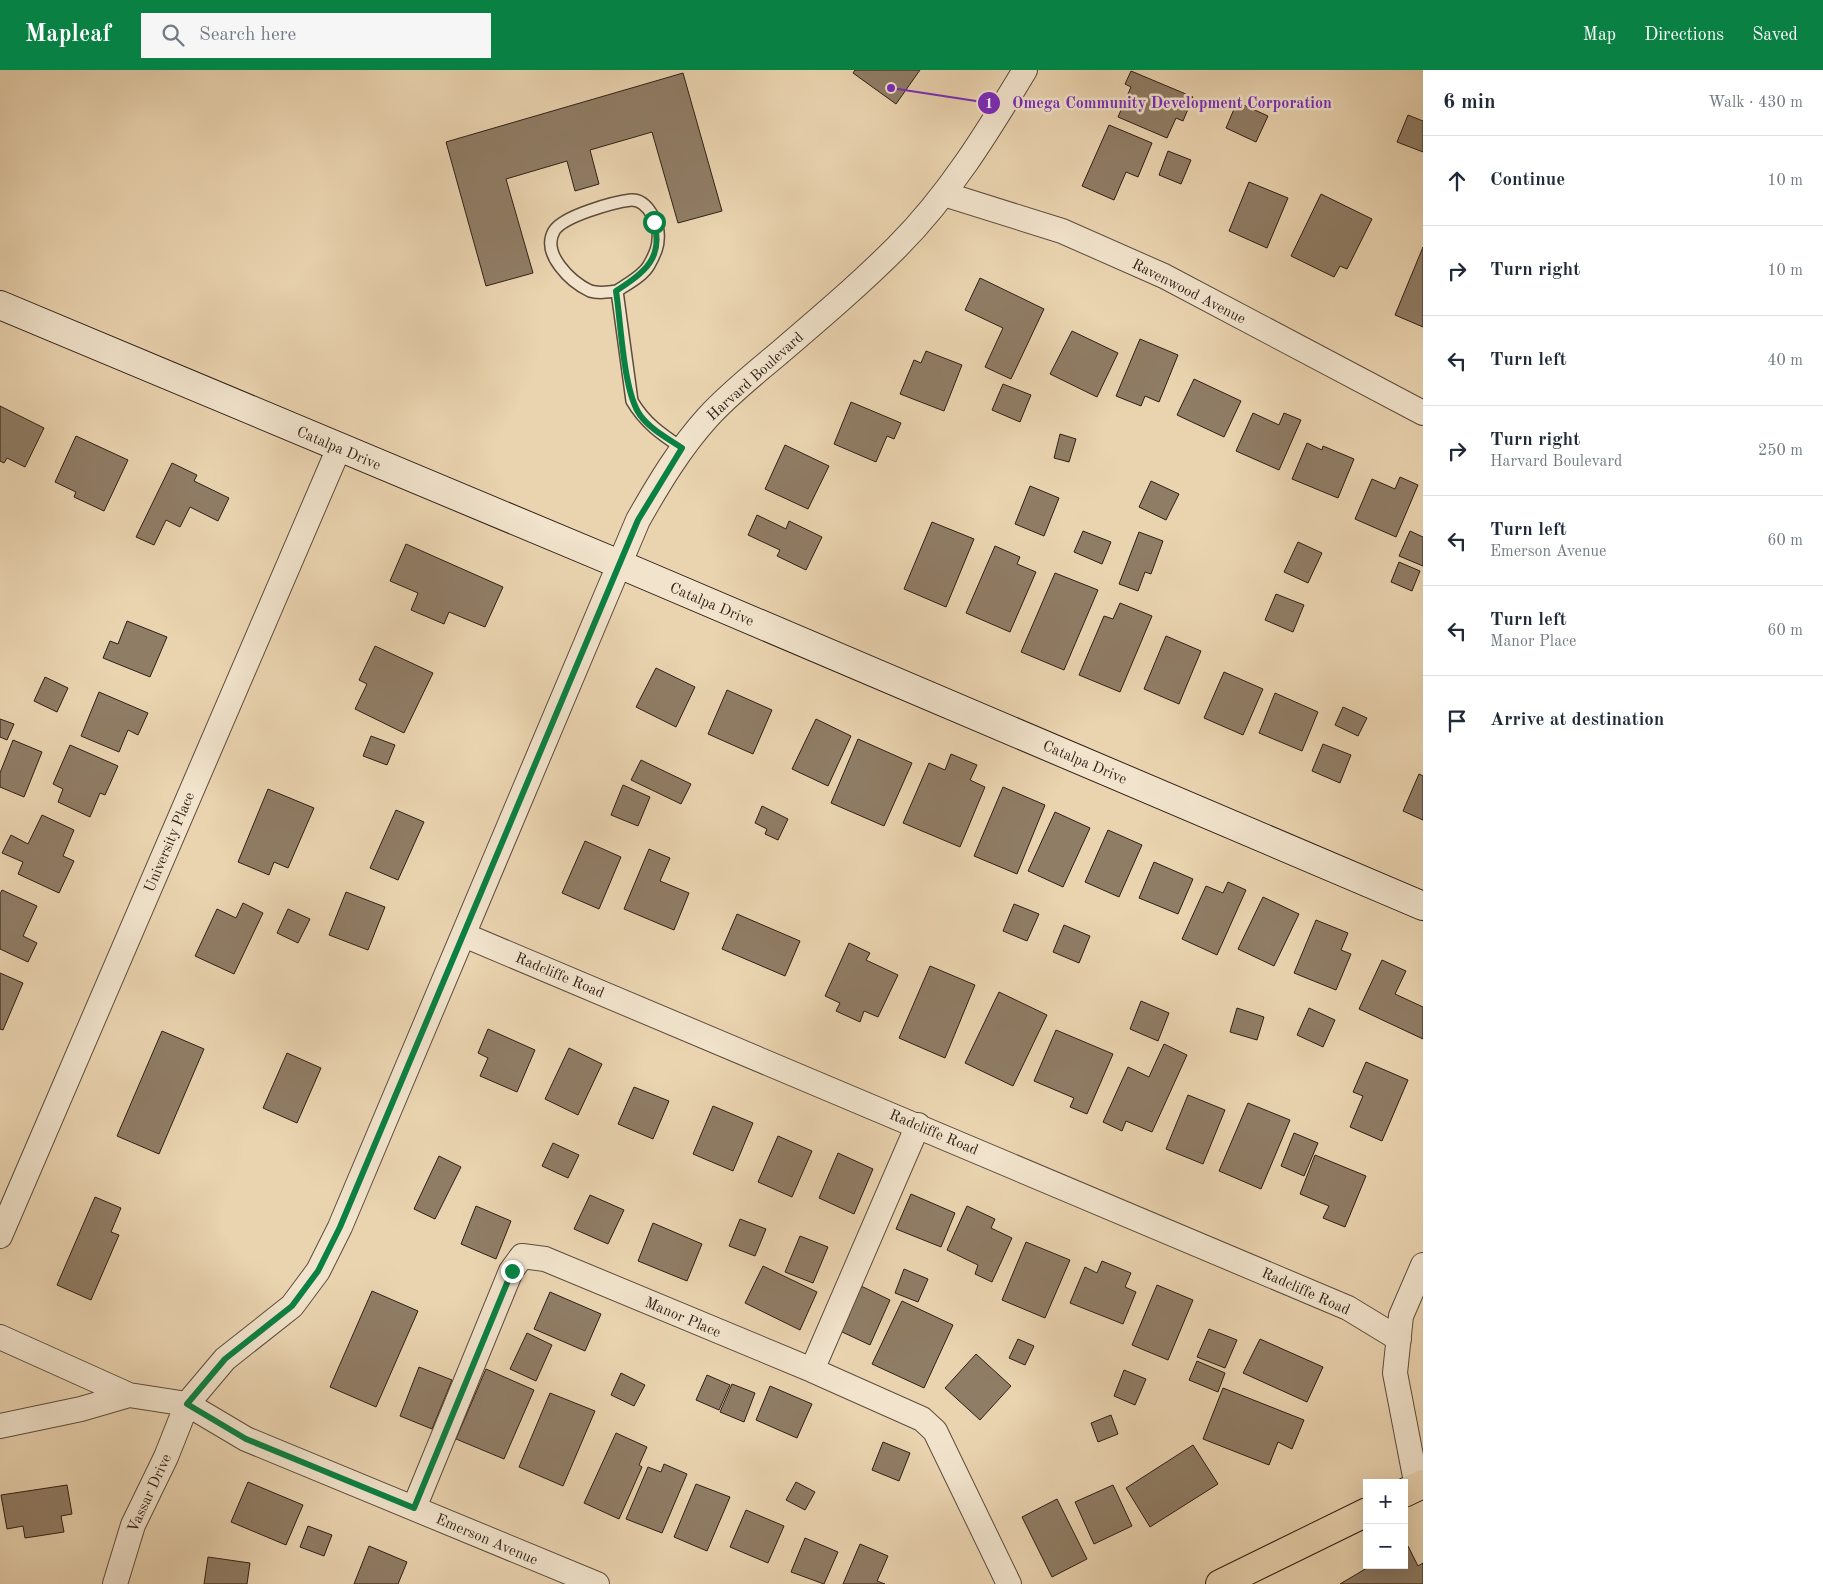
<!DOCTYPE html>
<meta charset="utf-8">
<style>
:root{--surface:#fff;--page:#f6f6f7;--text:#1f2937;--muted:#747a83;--line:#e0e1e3;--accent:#0b8043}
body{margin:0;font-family:"Old Standard TT",serif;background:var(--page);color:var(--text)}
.controls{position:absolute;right:15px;bottom:15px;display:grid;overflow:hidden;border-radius:0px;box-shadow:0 5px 20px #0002}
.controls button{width:45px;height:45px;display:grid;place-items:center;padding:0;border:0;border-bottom:1px solid var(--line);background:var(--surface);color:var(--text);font:25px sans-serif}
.stop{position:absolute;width:15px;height:15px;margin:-11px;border:4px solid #0b8043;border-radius:50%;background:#fff}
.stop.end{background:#0b8043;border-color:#fff;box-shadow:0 1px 5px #0008}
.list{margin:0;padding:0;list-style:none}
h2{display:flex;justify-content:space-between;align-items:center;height:65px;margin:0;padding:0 20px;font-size:21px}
h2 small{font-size:16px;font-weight:400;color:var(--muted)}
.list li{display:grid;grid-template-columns:32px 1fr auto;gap:15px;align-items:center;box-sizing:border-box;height:90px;padding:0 20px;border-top:1px solid var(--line)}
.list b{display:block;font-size:19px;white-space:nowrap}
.list p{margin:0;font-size:16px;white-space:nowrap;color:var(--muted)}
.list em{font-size:16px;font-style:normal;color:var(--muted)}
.icon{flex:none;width:28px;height:28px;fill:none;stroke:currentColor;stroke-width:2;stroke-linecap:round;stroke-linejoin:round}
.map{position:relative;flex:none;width:1423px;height:1514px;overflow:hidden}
header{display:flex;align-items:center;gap:30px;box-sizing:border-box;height:70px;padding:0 25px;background:var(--accent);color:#fff}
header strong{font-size:24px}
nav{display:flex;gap:28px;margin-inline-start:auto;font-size:18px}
.search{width:350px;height:45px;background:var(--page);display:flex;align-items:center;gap:12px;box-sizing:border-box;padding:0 18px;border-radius:0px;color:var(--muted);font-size:19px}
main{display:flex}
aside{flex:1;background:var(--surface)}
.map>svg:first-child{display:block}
</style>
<header>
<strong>Mapleaf</strong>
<div class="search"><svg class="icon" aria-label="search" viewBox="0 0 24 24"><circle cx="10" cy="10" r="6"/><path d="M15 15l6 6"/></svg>Search here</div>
<nav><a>Map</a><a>Directions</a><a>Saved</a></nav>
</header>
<main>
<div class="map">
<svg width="1423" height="1514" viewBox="0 0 1423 1514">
<rect width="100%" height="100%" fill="#ead4b0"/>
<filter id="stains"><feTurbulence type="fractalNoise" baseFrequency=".004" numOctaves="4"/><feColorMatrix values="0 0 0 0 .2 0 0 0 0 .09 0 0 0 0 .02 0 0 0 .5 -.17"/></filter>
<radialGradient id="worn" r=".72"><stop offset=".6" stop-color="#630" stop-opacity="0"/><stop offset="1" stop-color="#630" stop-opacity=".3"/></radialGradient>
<path fill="#907d66" stroke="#2f1f15" d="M855,0h65l-24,34 -43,-31z
M1131,1l62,26 -10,24 -7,-3 -9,20 -49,-21 13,-30 -6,-3z
M683,3l39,138 -44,12 -26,-91 -62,18 9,34 -24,7 -8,-30 -61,18 27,94 -47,13 -40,-144z
M1237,32l31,14 -12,26 -30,-14z
M1408,45l15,6v31l-26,-10z
M1109,55l43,18 -14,34 -12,-5 -12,28 -32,-14z
M1168,81l23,9 -10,24 -22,-9z
M1249,112l39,16 -21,50 -38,-17z
M1321,124l51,25 -25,50 -7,-3 -6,11 -43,-21z
M1423,177v80l-28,-12z
M980,208l64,31 -33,70 -26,-12 18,-39 -38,-18z
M1072,261l46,22 -21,44 -47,-23z
M1140,269l38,16 -19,47 -14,-6 -4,10 -25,-10z
M926,281l36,14 -18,46 -44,-17 14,-34 7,3z
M1194,309l47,22 -17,36 -47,-22z
M1003,314l28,11 -11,27 -28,-12z
M851,332l50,21 -7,16 -7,-3 -11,26 -42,-18z
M0,336l44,22 -19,39 -18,-9 -3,5 -4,-2z
M1253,343l26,12 5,-12 17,7 -22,50 -43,-19z
M1060,364l16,5 -7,23 -15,-4z
M76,366l52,24 -24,51 -30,-14 2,-5 -21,-10z
M1307,373l15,7 1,-4 31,13 -16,39 -46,-19z
M785,375l44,21 -21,43 -43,-20z
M172,393l25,12 -3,6 35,17 -11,23 -28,-14 -10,20 -14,-7 -12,25 -18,-8z
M1400,407l18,8 -22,52 -41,-18 17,-40 23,10z
M1151,411l28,13 -13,26 -27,-13z
M1030,416l29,12 -15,38 -29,-12z
M757,445l29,14 3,-8 33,16 -16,33 -29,-14 3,-6 -32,-15z
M932,452l42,17 -28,68 -42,-18z
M1083,461l28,11 -9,22 -28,-12z
M1410,461l13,6v29l-24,-10z
M1139,462l24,9 -12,33 -6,-2 -7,19 -19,-7z
M1298,472l24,11 -14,30 -24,-11z
M406,474l97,43 -18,40 -36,-15 -5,12 -33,-14 7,-17 -28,-12z
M995,476l25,11 -3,7 19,8 -26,60 -44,-19z
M1399,492l21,9 -8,20 -21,-9z
M1055,503l43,17 -34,80 -43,-18z
M1276,524l28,11 -11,27 -28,-12z
M1120,533l32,13 -32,76 -41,-17 25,-59 9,3z
M127,551l40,16 -17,40 -47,-19 7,-17 8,3z
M1166,566l35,15 -22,53 -35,-15z
M375,576l58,27 -29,60 -49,-24 12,-25 -8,-4z
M656,598l39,19 -19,40 -40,-20z
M1224,602l39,17 -20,46 -39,-17z
M45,607l23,11 -11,24 -23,-11z
M727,620l45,20 -19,44 -45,-20z
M99,622l49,21 -10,22 -10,-5 -9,22 -38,-16z
M1275,623l43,19 -16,39 -43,-18z
M1343,637l24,11 -9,18 -23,-11z
M0,649l14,5 -7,16 -7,-3z
M816,649l35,17 -23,50 -36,-17z
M371,666l24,9 -8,20 -24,-9z
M858,669l54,24 -28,63 -53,-23z
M13,670l29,12 -18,45 -24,-10v-14z
M1323,674l28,11 -11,28 -28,-12z
M70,675l48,21 -13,29 -5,-2 -10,24 -32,-15 5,-13 -10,-5z
M951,684l26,11 -7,15 15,7 -25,60 -57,-24 26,-60 16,7z
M641,690l50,24 -10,20 -50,-24z
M1419,704l4,2v44l-20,-9z
M623,715l27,12 -12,29 -27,-11z
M1003,717l42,18 -28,69 -43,-18z
M268,719l46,19 -26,60 -14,-6 -5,13 -31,-13z
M762,736l26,13 -10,21 -13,-6 2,-5 -12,-6z
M396,740l28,12 -26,58 -28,-12z
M1055,742l35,16 -27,59 -35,-16z
M42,745l32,15 -11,26 11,5 -15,32 -41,-19 5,-12 -21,-9 9,-18 17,9z
M1108,760l34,15 -23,52 -34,-15z
M585,771l36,16 -22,52 -37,-16z
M649,779l21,9 -10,23 29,12 -15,37 -50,-21z
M1154,792l39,17 -15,35 -39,-16z
M1228,812l18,8 -29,65 -35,-16 24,-53 17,7z
M2,820l35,16 -14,30 14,7 -9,19 -28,-13v-55z
M346,822l39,15 -17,43 -39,-15z
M1263,827l36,17 -25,52 -36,-17z
M243,833l20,10 -29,61 -39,-18 22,-47 19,9z
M1014,834l25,10 -12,27 -24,-10z
M288,839l22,10 -12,24 -21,-10z
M737,844l63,27 -15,35 -63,-27z
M1316,850l32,13 -7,17 10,4 -15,36 -42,-17z
M1064,855l26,11 -11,27 -26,-11z
M849,873l21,10 -4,7 32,15 -20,42 -14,-6 -4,11 -24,-11 4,-8 -15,-7z
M1382,890l24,11 -11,23 28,13v32l-64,-30z
M930,896l45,19 -30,73 -46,-20z
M0,903l23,10 -20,47 -3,-1z
M999,922l48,23 -34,71 -48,-23z
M1141,931l28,12 -11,28 -28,-12z
M1237,938l27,9 -7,23 -27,-8z
M1309,938l26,12 -12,27 -26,-12z
M488,959l47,21 -18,42 -37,-16 8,-18 -10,-5z
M1056,960l57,24 -26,60 -17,-7 4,-9 -40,-17z
M162,961l42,18 -45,105 -42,-18z
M1164,974l23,11 -35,77 -26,-11 -4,10 -19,-9 25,-55 21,10z
M569,978l33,16 -24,51 -33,-16z
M287,983l34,15 -24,55 -34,-15z
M1366,992l42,18 -26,61 -32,-14 13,-31 -10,-4z
M634,1017l35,14 -16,38 -35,-15z
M1188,1025l37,15 -22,54 -37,-15z
M1248,1033l42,17 -29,69 -42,-18z
M713,1036l40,17 -20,48 -40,-17z
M1294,1063l24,10 -14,33 -23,-10z
M778,1066l34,15 -20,46 -34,-15z
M553,1073l26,12 -11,23 -26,-12z
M838,1083l35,16 -19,45 -35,-16z
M1315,1085l51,21 -21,51 -22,-9 6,-12 -29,-12z
M439,1086l22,11 -26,52 -21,-10z
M911,1124l44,19 -14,34 -45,-18z
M590,1125l34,15 -16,34 -34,-15z
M95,1127l26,11 -10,24 8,3 -28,65 -34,-15z
M476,1136l35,15 -15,38 -35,-15z
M967,1136l28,13 -4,9 21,10 -20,44 -17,-8 3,-9 -31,-15z
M740,1149l26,10 -11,27 -26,-10z
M653,1153l49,21 -15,37 -49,-20z
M800,1166l28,11 -15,36 -28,-11z
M1026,1172l44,18 -25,58 -43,-18z
M1102,1191l29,12 -6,14 11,5 -13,32 -53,-21 15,-36 12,6z
M763,1196l54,26 -17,38 -55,-27z
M904,1199l24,10 -10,23 -23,-9z
M1157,1215l36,15 -25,60 -36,-15z
M861,1216l29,14 -20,45 -30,-14z
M372,1221l46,20 -42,96 -46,-20z
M550,1222l51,22 -16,37 -51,-22z
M902,1231l51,24 -29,63 -52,-24z
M1209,1259l28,11 -12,28 -28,-11z
M527,1263l25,12 -16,36 -26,-12z
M1018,1269l16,7 -9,19 -16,-7z
M1260,1269l63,28 -16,35 -64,-29z
M976,1284l35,32 -31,34 -35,-32z
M1197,1291l28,12 -7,19 -29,-12z
M419,1297l33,13 -20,49 -32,-13z
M486,1299l48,21 -30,69 -48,-20z
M1124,1300l22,9 -11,26 -21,-9z
M621,1303l24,12 -11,21 -23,-11z
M707,1305l23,10 -11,25 -23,-10z
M732,1314l23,9 -11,29 -24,-10z
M770,1316l42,18 -15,34 -41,-18z
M1223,1318l81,32 -12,29 -14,-7 -9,23 -66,-26z
M550,1323l45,18 -32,75 -44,-19z
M1111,1345l7,19 -20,8 -7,-19z
M616,1363l31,14 -8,18 3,2 -23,52 -35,-16z
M883,1372l27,11 -11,28 -27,-11z
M1193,1375l25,39 -68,43 -24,-39z
M664,1394l23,10 -25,59 -36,-14 22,-52 13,5z
M248,1412l55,23 -17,40 -55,-23z
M796,1412l19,10 -10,18 -19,-10z
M696,1414l34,13 -23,54 -33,-14z
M67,1415l5,29 -11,2 3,16 -39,6 -2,-12 -16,3 -6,-34z
M1113,1415l19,41 -38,18 -19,-42z
M1057,1429l30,60 -35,18 -30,-60z
M746,1440l38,16 -16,37 -38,-16z
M308,1456l24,9 -8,21 -24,-9z
M805,1468l33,14 -14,32 -33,-12z
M860,1474l28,12 -11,25 8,3h-42z
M369,1476l38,16 -9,22h-44z
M1408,1476l10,20 5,-3v21h-83l32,-19h32v-17z
M208,1487l42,6 -3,21h-43z"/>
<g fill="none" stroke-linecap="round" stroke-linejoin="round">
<g stroke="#5e4c3c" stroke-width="14">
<path id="lane" d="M617,221c-10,1 -18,3 -27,0 -19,-9 -49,-37 -36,-60 9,-15 60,-29 77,-31 17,-1 29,25 27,40 0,8 -5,18 -9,25 -6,11 -22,19 -32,26l15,110c13,22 29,33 50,47"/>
</g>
<g stroke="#5e4c3c" stroke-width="26">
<path id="street" d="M944,124l118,37 102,45 259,137
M464,865l884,373 51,31
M0,1166l339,-788
M0,1267l129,58 58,9 59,35 351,145
M812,1300l106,-245
M0,1356l81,-17 48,-14
M1417,1417l-22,-114 6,-57 22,-51
M414,1438l97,-237 11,-15 23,3 267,111 110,49 13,12 74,153
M115,1514l18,-59 33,-68 21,-53 38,-45 67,-53 26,-35 22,-44 298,-707c21,-37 42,-72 70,-103 21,-23 46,-43 70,-63 41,-35 81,-69 119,-107 52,-52 90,-114 128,-177"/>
</g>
<g stroke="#2f1f15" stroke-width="30">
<path id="secondary" d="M0,235l619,259 804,342"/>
</g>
<g stroke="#2f1f15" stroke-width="30">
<path id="primary" d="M1404,1423l19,-9
M1220,1514l147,-72"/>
</g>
<use href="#lane" stroke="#f1e3cc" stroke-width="11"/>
<use href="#street" stroke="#f1e3cc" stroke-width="24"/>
<use href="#secondary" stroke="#f1e3cc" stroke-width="28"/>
<use href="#primary" stroke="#ead4b0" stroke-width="28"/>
</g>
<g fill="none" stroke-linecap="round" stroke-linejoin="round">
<path stroke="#0b8043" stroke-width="6" d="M512,1201l-98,237 -168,-69 -59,-35 38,-45 67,-53 26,-35 22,-44 298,-707 44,-72c-15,-10 -32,-19 -42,-33 -17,-24 -19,-93 -24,-124 29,-19 48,-33 38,-69"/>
</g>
<g text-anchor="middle" stroke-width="5" stroke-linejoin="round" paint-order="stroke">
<g font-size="15" fill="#2f1f15" stroke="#f1e3cc">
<text transform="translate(1189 221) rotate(27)" y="5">Ravenwood Avenue</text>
<text transform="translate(755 306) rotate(-42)" y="5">Harvard Boulevard</text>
<text transform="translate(339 378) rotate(23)" y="5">Catalpa Drive</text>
<text transform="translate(712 534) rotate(23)" y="5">Catalpa Drive</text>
<text transform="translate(1085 692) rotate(23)" y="5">Catalpa Drive</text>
<text transform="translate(169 772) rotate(-67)" y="5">University Place</text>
<text transform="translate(560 905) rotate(23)" y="5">Radcliffe Road</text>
<text transform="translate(934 1062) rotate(23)" y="5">Radcliffe Road</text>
<text transform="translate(1306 1221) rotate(24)" y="5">Radcliffe Road</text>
<text transform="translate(683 1247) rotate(23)" y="5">Manor Place</text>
<text transform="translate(149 1423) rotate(-65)" y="5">Vassar Drive</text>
<text transform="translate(487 1469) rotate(23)" y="5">Emerson Avenue</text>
</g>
</g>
<path fill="none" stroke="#7b2cbf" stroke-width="2" d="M891 18L989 33"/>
<g fill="#7b2cbf" stroke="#f1e3cc" stroke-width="2">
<circle cx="891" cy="18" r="5"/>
<circle cx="989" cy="33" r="12"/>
</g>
<g font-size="15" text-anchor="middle" font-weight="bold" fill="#fff">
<text x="989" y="38">1</text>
</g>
<g font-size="16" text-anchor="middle" font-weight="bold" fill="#7b2cbf" stroke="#f1e3cc" stroke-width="5" stroke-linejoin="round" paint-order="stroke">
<text x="1172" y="38">Omega Community Development Corporation</text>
</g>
<rect width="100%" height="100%" filter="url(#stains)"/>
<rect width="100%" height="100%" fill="url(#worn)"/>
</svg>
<div class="controls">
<button>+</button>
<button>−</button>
</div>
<div class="stop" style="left:654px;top:152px"></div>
<div class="stop end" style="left:512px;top:1201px"></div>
</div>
<aside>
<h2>6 min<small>Walk · 430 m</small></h2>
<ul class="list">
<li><svg class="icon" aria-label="ahead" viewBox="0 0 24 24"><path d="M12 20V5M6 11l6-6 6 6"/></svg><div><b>Continue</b></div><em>10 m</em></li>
<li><svg class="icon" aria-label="right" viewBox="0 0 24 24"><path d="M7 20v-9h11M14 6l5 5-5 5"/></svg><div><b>Turn right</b></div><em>10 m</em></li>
<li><svg class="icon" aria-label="left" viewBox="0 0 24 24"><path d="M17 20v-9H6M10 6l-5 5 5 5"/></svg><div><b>Turn left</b></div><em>40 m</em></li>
<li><svg class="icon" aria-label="right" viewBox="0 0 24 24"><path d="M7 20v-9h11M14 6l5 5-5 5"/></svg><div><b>Turn right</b><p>Harvard Boulevard</p></div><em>250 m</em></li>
<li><svg class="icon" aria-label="left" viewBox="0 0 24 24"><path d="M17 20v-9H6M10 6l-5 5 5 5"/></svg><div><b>Turn left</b><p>Emerson Avenue</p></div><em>60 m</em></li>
<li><svg class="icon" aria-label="left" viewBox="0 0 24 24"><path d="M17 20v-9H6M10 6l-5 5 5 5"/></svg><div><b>Turn left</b><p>Manor Place</p></div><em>60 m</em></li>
<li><svg class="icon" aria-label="arrive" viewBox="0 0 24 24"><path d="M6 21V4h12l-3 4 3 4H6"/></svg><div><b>Arrive at destination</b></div></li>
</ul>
</aside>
</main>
